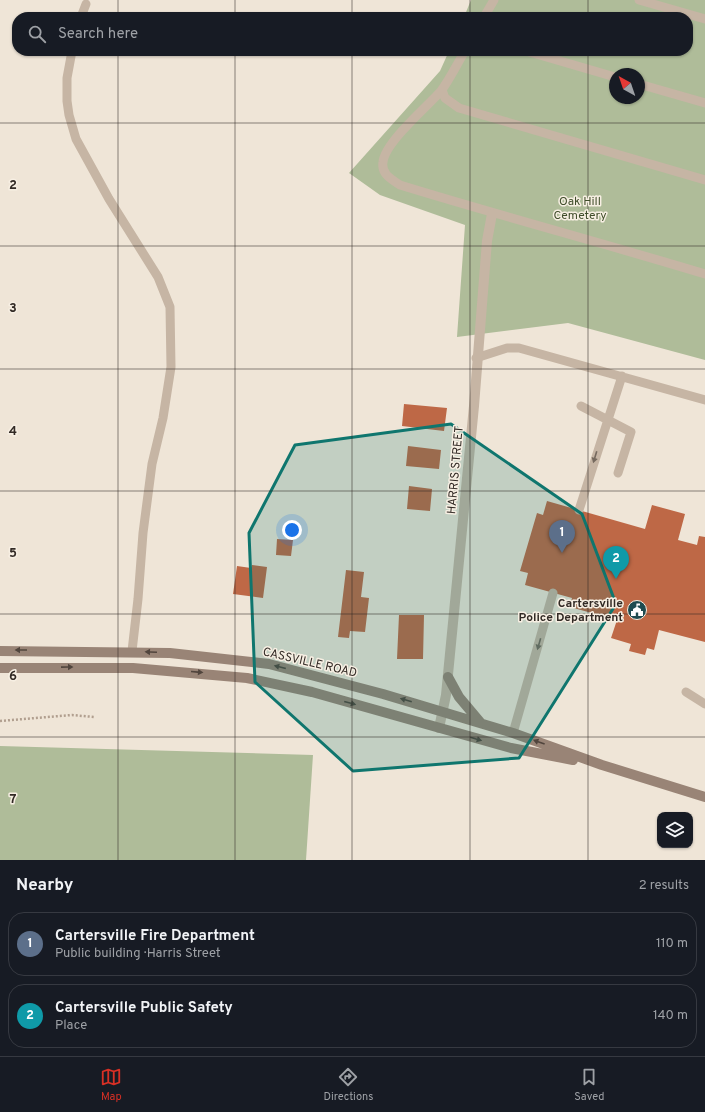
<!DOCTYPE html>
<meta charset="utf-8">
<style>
:root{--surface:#171b24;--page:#242831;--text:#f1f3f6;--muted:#9ea1a6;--line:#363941;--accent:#d93025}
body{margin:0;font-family:Overpass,sans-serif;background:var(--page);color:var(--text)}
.controls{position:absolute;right:12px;bottom:12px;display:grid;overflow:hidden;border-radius:8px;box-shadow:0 1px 3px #0004}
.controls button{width:36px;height:36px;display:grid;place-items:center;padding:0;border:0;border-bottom:1px solid var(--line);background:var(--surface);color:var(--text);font:20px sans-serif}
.compass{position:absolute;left:609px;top:68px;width:36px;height:36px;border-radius:50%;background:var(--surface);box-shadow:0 1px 3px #0004;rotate:320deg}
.you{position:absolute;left:292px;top:530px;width:14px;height:14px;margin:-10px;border:3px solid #fff;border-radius:50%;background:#1a73e8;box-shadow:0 0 0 6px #1a73e833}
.badge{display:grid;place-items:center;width:26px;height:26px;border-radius:50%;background:var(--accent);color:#fff;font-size:13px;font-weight:700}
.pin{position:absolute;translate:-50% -33px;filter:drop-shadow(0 1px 2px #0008)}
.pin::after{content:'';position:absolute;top:21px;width:14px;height:12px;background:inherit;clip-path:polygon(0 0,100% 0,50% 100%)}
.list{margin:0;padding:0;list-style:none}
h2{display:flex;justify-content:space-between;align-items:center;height:52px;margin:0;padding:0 16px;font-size:17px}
h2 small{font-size:13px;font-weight:400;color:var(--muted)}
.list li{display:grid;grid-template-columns:26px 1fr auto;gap:12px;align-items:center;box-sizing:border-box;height:64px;margin:0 8px 8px;padding:0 8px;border:1px solid var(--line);border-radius:16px}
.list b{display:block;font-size:15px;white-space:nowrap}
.list p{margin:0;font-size:13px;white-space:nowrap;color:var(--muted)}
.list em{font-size:13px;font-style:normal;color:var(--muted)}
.icon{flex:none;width:22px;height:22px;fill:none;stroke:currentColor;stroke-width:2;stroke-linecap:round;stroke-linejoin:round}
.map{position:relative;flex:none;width:705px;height:860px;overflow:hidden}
.search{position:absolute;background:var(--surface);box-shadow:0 1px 3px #0004;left:12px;right:12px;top:12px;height:44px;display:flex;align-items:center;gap:10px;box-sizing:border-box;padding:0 14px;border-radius:16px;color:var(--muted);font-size:15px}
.sheet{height:196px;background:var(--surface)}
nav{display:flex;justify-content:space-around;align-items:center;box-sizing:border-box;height:56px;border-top:1px solid var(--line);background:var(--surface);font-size:11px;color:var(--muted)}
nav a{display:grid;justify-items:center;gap:2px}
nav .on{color:var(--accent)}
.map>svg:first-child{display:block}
</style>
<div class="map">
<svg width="705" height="860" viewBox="0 0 705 860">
<rect width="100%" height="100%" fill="#efe5d7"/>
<path fill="#afbc99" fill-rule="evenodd" d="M471,0h234v360l-137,-37 -111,14 8,-112 -85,-30 -31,-22 91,-102 9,-20h239v-34h-224zM615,74h24v24h-24z
M0,746l313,9 -7,105h-306z"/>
<path fill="#be6846" d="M404,404l43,4 -3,23 -42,-5z
M408,446l33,4 -2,19 -33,-3z
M409,486l23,3 -2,22 -23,-2z
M547,501l98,28 7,-24 33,9 -7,26 19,5 2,-9 6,1v105l-46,-12 -5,20 -7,-2 -2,7 -16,-4 2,-7 -20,-6 6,-18 -47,-13 2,-9 -47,-13 3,-12 -8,-2 17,-58 6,2z
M277,539l16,1 -2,16 -15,-1z
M252,565l15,2 -4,31 -30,-4 4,-28 14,2z
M346,570l18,2 -3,25 8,1 -4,34 -15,-1 -1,7 -11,-1z
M399,615h25l-1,44h-26z"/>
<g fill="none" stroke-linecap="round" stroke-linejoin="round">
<path stroke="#b19f8f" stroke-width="2.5" stroke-dasharray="2 2" stroke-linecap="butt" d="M0,721l72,-6 22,2"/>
<path stroke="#c6b5a4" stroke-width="9" d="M639,0l66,19
M81,17l5,-13
M484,17l10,-17
M72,51l-5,27v23l2,14 7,24 33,60 49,78 12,30 1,60 -8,51 -11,46 -9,69 -5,66 -6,52
M465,51c-8,13 -15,28 -24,40 -14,16 -56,51 -58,71 -2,12 8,17 17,23 101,31 203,58 305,89
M526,51l89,26
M639,84l66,19
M442,90l3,8 14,10 246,72
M476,358l31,-10h12l186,52
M581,406l50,26 -13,41
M579,510l43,-134
M686,692l19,12
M513,733l40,-140"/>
<path stroke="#c6b5a4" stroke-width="10" d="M439,728l7,-33 28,-289 13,-165 5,-27"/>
<path stroke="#998476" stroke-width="10" d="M0,651l170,2 99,11 114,30 130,39 89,32 103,32
M0,668h133l114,10 65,14 199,56 62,12
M448,677l11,20 21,25"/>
</g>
<defs><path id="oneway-solid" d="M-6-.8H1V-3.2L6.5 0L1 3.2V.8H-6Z"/></defs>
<g fill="#75695e">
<use href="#oneway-solid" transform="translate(595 457) rotate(107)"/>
<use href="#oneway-solid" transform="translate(539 644) rotate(106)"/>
</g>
<g fill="#51453d">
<use href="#oneway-solid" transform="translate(21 650) rotate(180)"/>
<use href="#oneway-solid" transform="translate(151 652) rotate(-178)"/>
<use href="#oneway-solid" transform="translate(67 667) rotate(-1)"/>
<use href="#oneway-solid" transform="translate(280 667) rotate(-166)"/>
<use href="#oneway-solid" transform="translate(197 672) rotate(5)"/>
<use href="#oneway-solid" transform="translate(406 700) rotate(-164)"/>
<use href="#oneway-solid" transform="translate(350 703) rotate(15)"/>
<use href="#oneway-solid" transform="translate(476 739) rotate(16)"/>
<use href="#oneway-solid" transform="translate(539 742) rotate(-160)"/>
</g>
<path fill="#0f766e" fill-opacity="0.2" stroke="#0f766e" stroke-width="3" stroke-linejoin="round" d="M451,424l131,90 34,90 -97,154 -166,13 -98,-89 -6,-149 46,-88z"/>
<path fill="none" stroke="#322a25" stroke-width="1" stroke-opacity="0.55" d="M118,0v17M235,0v17M352,0v17M470,0v17M588,0v17M118,51v809M235,51v809M352,51v809M470,51v809M588,51v809M0,123h705M0,246h705M0,369h705M0,491h705M0,614h705M0,737h705"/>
<defs>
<g id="civic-disc" transform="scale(1)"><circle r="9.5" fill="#1e4b50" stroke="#f7efe3"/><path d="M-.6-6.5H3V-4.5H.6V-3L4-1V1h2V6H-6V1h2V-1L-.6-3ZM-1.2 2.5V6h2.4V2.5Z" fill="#fff"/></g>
</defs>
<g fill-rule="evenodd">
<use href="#civic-disc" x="637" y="610"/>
</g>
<g text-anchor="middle" stroke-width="3" stroke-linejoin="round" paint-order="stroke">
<g font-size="12" fill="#404e2b" stroke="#f7efe3">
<text x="580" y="205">Oak Hill<tspan x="580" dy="14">Cemetery</tspan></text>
</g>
<g font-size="12" fill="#322a25" stroke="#f7efe3">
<text transform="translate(455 470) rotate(-85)" y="4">HARRIS STREET</text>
<text transform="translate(310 662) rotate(13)" y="4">CASSVILLE ROAD</text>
</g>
<g font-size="12" font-weight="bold" fill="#322a25" stroke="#f7efe3" text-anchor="end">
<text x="623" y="607">Cartersville<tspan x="623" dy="14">Police Department</tspan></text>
</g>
</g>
<g font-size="13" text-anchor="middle" font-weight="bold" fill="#322a25" stroke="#f7efe3" stroke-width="3" stroke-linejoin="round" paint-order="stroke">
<text x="13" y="189">2</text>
<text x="13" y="312">3</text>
<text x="13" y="435">4</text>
<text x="13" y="557">5</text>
<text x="13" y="680">6</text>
<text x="13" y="803">7</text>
</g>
</svg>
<div class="controls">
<button><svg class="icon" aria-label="layers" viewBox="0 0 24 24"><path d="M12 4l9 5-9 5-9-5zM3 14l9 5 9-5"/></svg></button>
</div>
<svg class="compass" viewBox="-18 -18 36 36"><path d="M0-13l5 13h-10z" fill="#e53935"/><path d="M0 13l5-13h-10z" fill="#9ea1a6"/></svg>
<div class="you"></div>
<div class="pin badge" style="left:562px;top:553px;background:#5c6f8a">1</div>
<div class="pin badge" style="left:616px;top:579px;background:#0f9aa8">2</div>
<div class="search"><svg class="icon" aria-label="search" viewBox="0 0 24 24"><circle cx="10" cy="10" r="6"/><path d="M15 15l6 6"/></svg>Search here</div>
</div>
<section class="sheet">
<h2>Nearby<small>2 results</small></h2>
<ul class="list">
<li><span class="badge" style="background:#5c6f8a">1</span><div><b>Cartersville Fire Department</b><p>Public building · Harris Street</p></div><em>110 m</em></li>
<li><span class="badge" style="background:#0f9aa8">2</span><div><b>Cartersville Public Safety</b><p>Place</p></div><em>140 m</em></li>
</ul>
</section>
<nav>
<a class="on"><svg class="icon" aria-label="map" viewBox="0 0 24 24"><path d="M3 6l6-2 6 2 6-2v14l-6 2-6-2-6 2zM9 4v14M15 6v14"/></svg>Map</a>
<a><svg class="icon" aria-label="directions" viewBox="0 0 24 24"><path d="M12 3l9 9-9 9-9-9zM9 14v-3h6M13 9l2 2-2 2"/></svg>Directions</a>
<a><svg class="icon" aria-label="saved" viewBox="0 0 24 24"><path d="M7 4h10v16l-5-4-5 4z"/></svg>Saved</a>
</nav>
